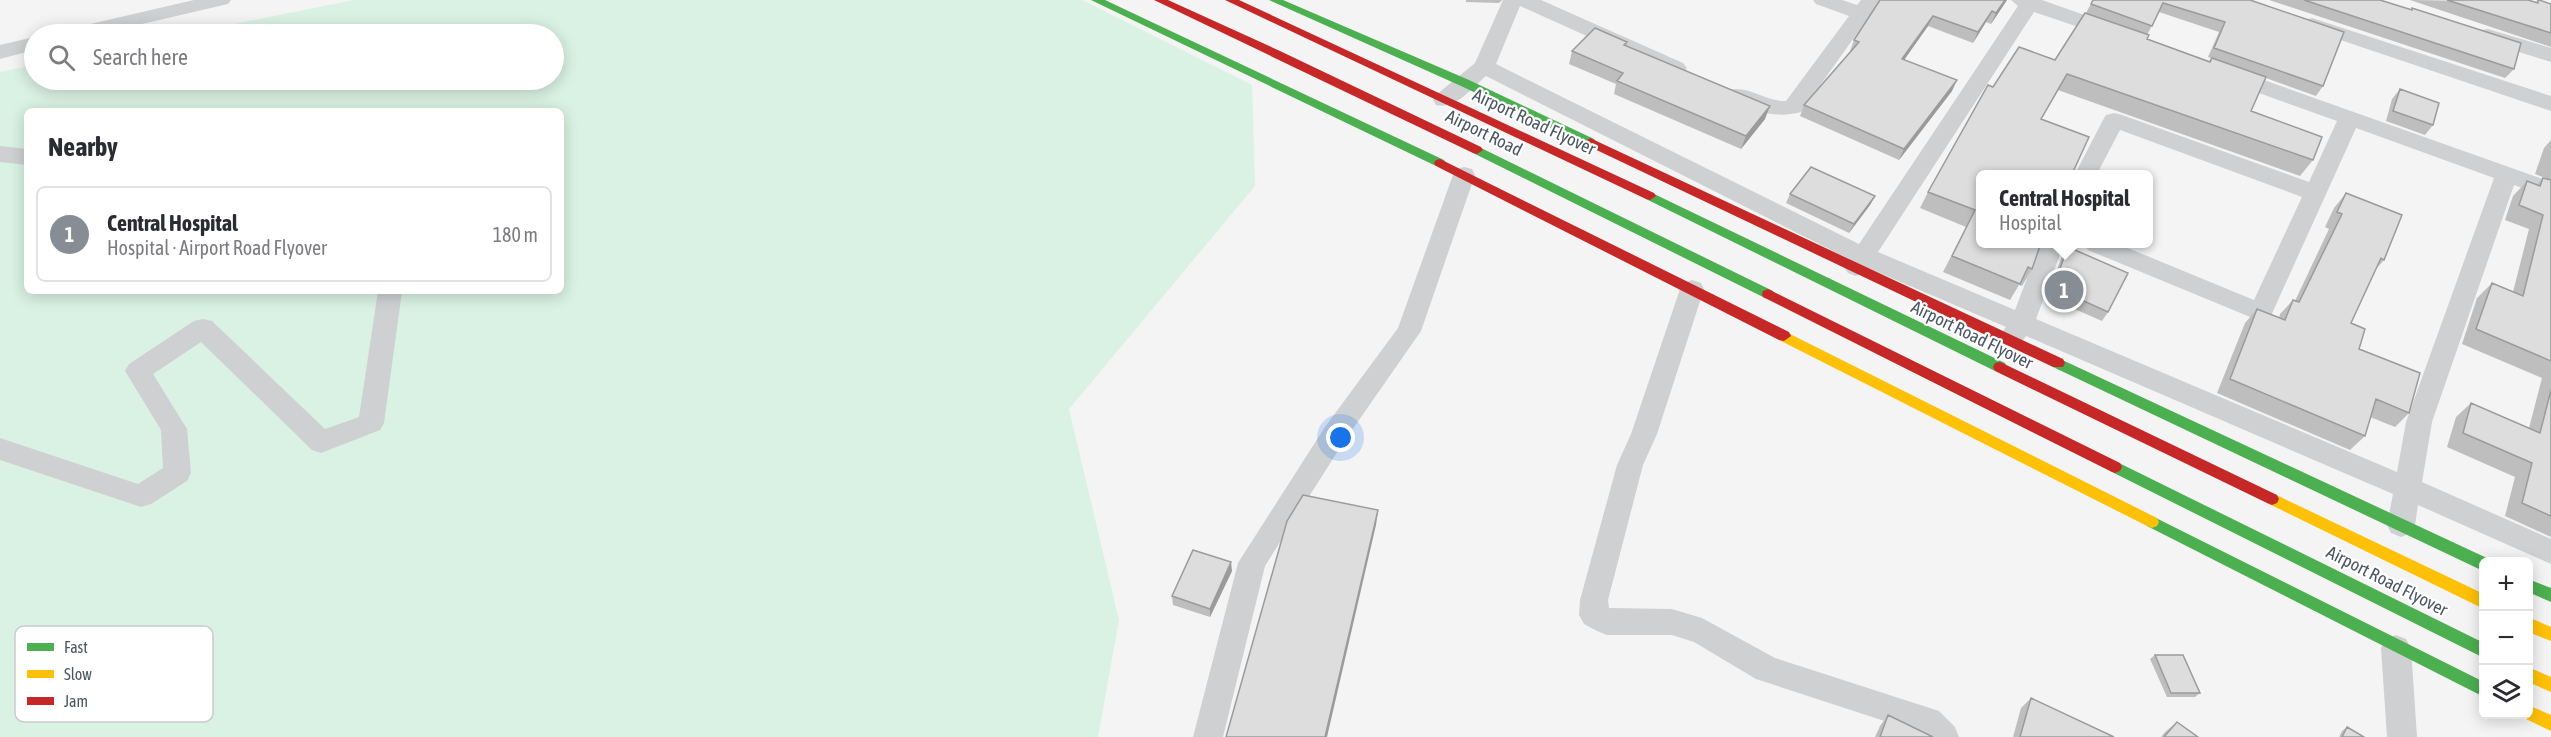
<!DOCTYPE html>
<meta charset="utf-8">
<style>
:root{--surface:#fff;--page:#f7f7f7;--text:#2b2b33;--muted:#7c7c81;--line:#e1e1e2;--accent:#868d94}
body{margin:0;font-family:"Asap Condensed",sans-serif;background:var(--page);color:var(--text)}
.controls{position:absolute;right:18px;bottom:18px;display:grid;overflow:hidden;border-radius:9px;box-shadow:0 3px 15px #0003}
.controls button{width:54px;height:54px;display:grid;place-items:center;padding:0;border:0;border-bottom:2px solid var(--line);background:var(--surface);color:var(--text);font:30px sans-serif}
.you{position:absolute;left:1341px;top:438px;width:21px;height:21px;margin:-15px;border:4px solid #fff;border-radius:50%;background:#1a73e8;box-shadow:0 0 0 9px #1a73e833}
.badge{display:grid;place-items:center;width:39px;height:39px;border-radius:50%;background:var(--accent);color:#fff;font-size:20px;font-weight:700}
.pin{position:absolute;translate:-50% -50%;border:3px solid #fff;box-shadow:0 2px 6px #0006}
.popup{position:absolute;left:1976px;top:170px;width:177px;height:78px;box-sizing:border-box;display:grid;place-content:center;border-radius:9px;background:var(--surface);filter:drop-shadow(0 2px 4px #0005);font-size:20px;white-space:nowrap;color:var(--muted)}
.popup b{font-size:22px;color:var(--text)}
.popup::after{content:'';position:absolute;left:50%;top:100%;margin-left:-12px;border:12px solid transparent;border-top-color:var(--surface)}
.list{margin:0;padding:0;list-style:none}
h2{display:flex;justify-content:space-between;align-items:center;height:78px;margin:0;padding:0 24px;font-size:26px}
h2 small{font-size:20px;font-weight:400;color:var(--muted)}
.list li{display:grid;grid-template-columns:39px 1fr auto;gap:18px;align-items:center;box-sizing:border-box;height:96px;margin:0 12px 12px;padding:0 12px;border:2px solid var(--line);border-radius:9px}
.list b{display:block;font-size:22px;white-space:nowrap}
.list p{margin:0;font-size:20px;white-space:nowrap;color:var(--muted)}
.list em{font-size:20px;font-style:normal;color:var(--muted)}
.icon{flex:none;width:33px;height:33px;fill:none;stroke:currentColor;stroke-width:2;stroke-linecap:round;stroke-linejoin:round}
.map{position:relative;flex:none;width:2551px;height:737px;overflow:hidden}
.search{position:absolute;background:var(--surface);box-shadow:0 3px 15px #0003;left:24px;top:24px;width:540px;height:66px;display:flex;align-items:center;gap:15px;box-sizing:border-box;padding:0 21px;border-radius:33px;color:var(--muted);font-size:22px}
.panel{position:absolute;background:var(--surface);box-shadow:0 3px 15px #0003;left:24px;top:108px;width:540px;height:186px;border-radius:9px}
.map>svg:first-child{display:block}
</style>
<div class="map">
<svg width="2551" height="737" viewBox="0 0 2551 737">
<rect width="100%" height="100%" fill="#f4f4f4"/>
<path fill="#d9f2e3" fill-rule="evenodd" d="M354,0h728l170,85 3,101 -186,223 50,211 -21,117h-1098v-665l34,-7v15h520v-46h-370zM27,111h534v180h-534z"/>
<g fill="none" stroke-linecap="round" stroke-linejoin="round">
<path fill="#ced0d2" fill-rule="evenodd" d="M194,0h37l-3,4 -129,30h-36l3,-5 7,-1z
M1503,0h38l142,63 4,5 -4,5 -7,2 -7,-2 -149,-67 -24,58 363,180 159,-238 -7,-6h31l79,28 3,5 -3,5 -7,1 -80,-27 -156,240 137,58 25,-66h24l-28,75 361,153 9,-50 88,-244 -138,-50 -82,181 -3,7 -16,3 -167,-69 -4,-6h34l136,56 48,-103 -182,-67 -23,44h-22l28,-54 3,-5 8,-2 8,2 187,67 28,-61 -114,-41 -4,-5 4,-5 7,-2 321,114v16l-37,-13 -82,237 -10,60 129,57v25l-133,-59 -3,20 -4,8 -10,4 -10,-4 -4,-8 6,-31 -367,-158c-6,9 -12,11 -23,8l-4,-7 7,-10 -138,-59 -4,5 -8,3 -8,-3 -4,-6 5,-8 -363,-183c-14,12 -31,34 -50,29l-3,-5 3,-5 39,-32z
M1813,0h29l15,5 4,-5h20l-80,112c-27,7 -47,-1 -72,-12l-3,-5 3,-5c19,-5 37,12 57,11l63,-85 -33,-12z
M2312,18l239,78v15l-246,-83 -3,-4 3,-4z
M2488,29l63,19v14l-70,-22 -3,-5 3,-5z
M34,37v13l-34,9v-14z
M0,146l27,3v16l-27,-3z
M1464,167l8,2 3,6 -54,156 -78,112 -78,123 -42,171h-30l45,-174 87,-136 73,-99 55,-153 3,-6z
M1692,280l9,3 3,6 -47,145 -14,31 -35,135 1,8 63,1 30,9 73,40 164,53 16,16 4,10h-36l-5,-5 -162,-53 -62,-37 -22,-7h-65l-10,-4 -13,-7 -5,-9 1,-15 37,-135 14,-31 49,-145 3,-6z
M378,291h24l-18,132 -4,7 -59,23 -9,-3 -111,-108 -48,32 34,55 4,44 -4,8 -36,23 -10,3 -141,-47v-22l138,46 25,-16 -2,-38 -36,-59 4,-7 65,-43 9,-2 9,2 113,108 34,-12z
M2396,635l10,4 5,9 6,89h-30l-6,-89 5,-9z"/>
<path fill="#4caf50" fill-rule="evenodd" d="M1091,0h14l339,160 2,3 -2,3h-8z
M1269,0h14l186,80 125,59 2,3 -6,4 -4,-1 -125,-59z
M1477,146l296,145 1,3 -6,5 -5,-2 -290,-144 -2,-3z
M1650,192l355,171 2,4 -2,4h-10l-349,-172 -2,-3 2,-3z
M2058,358l431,201 1,3h-6v8l-5,-1 -426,-202 -2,-4 2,-4z
M2115,461l369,182v15l-374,-187 -2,-4 2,-4z
M2152,516l332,166v15l-337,-171 -2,-4 2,-4z
M2528,579l23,9v14l-23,-10z"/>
<path fill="#ffc107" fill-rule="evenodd" d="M1784,331l373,187 2,4 -2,4 -5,2 -5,-2 -368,-186 -2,-4 2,-4z
M2272,493l212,101v15l-217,-106 -2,-4 2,-4z
M2528,617l23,10v14l-23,-9z
M2528,667l23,10v15l-23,-10z
M2528,705l23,10v16l-29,-14 -1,-3h7z"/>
<path fill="#c62828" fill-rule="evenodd" d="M1154,0h14l112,51 201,96 2,3 -6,4 -4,-1z
M1225,0h14l415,193 2,3 -6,4 -4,-1z
M1590,138l473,221 2,4 -2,4h-10l-467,-222 -2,-3z
M1440,159l349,173 2,4 -7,5 -5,-1 -343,-174 -2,-3 2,-3z
M1768,289l352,174 2,4 -2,4 -5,2 -5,-2 -347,-174 -1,-3 1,-3z
M2000,362l277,133 2,4 -2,4 -5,2 -5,-2 -272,-132 -2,-4 2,-4z"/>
</g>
<path fill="#bebebf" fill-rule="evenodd" d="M1466,0h36l-3,3 -33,-1z
M1880,0h127l-16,24 -5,-2 -13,21 -45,-17 -24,34 48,31 -53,69 -99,-44 4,-11 47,-54h-1l4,-11z
M2093,0h157l73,86 -7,10 -50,-18 -15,33 62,49 -13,16 -242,-86 -78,84 52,95 -10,17 -3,-1 -9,15 -67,-28 23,-45 -46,-19 8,-16 65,-105 62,-27 31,-47zM2159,12l60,20 -11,25 3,1 -2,3 -62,-22v-4z
M2269,0h103l39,10 1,-2 102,61 -9,9z
M2410,0l126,2 2,-2 13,4v43z
M1627,42l-1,4 139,73 -24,30 -127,-55 2,-10 -47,-20 3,-13z
M2400,89l33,36 -8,10 -39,-14 6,-22z
M2551,140v40l-16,-6 9,-26z
M2543,178l8,2v357l-46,-21 10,-39 -68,-30 9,-30 15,-14 58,25 13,-50 -80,-34 15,-46 15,-15 21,9 16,-63 -24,-9 8,-24 14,-15 10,4z
M2346,193l38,67 -9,10 -24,53 8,26 50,64 -14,14 -25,-10 -5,19 -15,14 -133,-57 28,-70 12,-14 22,9 1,-4 13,-14 2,1 34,-72 -4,-2 9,-19z
M1790,194l85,2 -5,9 -21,28 -63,-30z
M2068,247l40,65 -6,9 -55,-24 15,-41z
M1232,571l-22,46 -37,-12 -1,-9z
M2155,655l45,38 -5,4h-28l-17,-38z
M2031,698l83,39h-101l8,-29z
M1888,715l45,22h-58l5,-11z
M2177,722l21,15h-37l4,-5z
M2347,727l17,10h-25l3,-6z"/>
<path fill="#9b9b9b" d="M2005,0h2l-16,24 5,-11z
M1992,11l-6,11 -13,21 5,-11z
M1933,16l-5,10 -31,44 5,-11z
M1957,80l-5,11 -53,69 5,-11z
M1770,106l-5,13 -24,30 5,-13z
M1875,196l-5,9 -21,28 5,-9z
M1378,510l-2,15 -49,212h-2z
M1231,562l1,9 -22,46v-8z"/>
<path fill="#ddddde" stroke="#9b9b9b" stroke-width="1.5" d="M1880,0h125l-9,13 -4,-2 -14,21 -45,-16 -31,43 55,21 -53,69 -100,-44 55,-63 -5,-2z
M2093,0h157l94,32 -21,54 -109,-38 11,-26 -62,-19 -11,23 -61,-22z
M2304,0h76l32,10v-2l109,35 -7,26z
M2447,0h81l10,3v-3h1l12,4v29z
M2085,13l64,22 -2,4 63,23 2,-4 54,19 -15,34 71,26 -9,23 -246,-86 -26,45 48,18 -17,37h-92v69h61l-9,26 -4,-2 -8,17 -68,-28 23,-46 -47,-18 60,-107 5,2 26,-40 36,13z
M1595,28l32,14 -3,3 146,61 -24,30 -129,-55 6,-8 -51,-22z
M2400,89l39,14 -6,22 -40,-14z
M1811,167l64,29 -21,28 -64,-30z
M2543,178l8,2v181l-75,-32 16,-46 31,13 20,-81 -24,-10 8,-24 13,5z
M2346,193l56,22 -18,45 -3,-2 -30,65 14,6 -6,20 61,24 -11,40 -33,-14 -11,37 -135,-57 27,-70 28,11 8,-20 6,2 43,-88 -5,-2z
M2068,247l60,26 -20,39 -55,-25z
M2551,390v126l-29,-13 10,-40 -69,-30 8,-30 69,30z
M1303,495l75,15 -53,227h-99l61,-216z
M1193,550l38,12 -21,47 -38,-13z
M2155,655h28l17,38h-29z
M2031,698l83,39h-94z
M1888,715l45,22h-53z
M2177,722l21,15h-34z
M2347,727l17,10h-22z"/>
<g text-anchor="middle" stroke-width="4.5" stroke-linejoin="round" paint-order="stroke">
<g font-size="18" fill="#4a5661" stroke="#fff">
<text transform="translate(1534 122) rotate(25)" y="6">Airport Road Flyover</text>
<text transform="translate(1484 133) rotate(26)" y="6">Airport Road</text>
<text transform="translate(1972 335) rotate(26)" y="6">Airport Road Flyover</text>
<text transform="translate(2387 581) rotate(27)" y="6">Airport Road Flyover</text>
</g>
</g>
<rect x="15" y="626" width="198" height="96" rx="9" fill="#fff" stroke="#c9ccd0" stroke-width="1.5"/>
<rect x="27" y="643" width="27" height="8" fill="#4caf50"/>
<rect x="27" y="670" width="27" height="8" fill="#ffc107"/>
<rect x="27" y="697" width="27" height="8" fill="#c62828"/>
<g font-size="16" fill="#4a5661">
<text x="64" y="653">Fast</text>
<text x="64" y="680">Slow</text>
<text x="64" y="707">Jam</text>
</g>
</svg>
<div class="controls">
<button>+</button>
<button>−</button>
<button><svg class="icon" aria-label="layers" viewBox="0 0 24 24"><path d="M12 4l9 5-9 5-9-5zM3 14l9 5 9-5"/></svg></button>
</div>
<div class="you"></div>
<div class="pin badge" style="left:2064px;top:290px">1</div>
<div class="popup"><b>Central Hospital</b>Hospital</div>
<div class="search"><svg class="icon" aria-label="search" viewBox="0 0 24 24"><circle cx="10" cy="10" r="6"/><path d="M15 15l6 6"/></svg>Search here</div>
<section class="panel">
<h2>Nearby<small></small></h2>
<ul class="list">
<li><span class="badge">1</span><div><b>Central Hospital</b><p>Hospital · Airport Road Flyover</p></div><em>180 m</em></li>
</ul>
</section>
</div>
